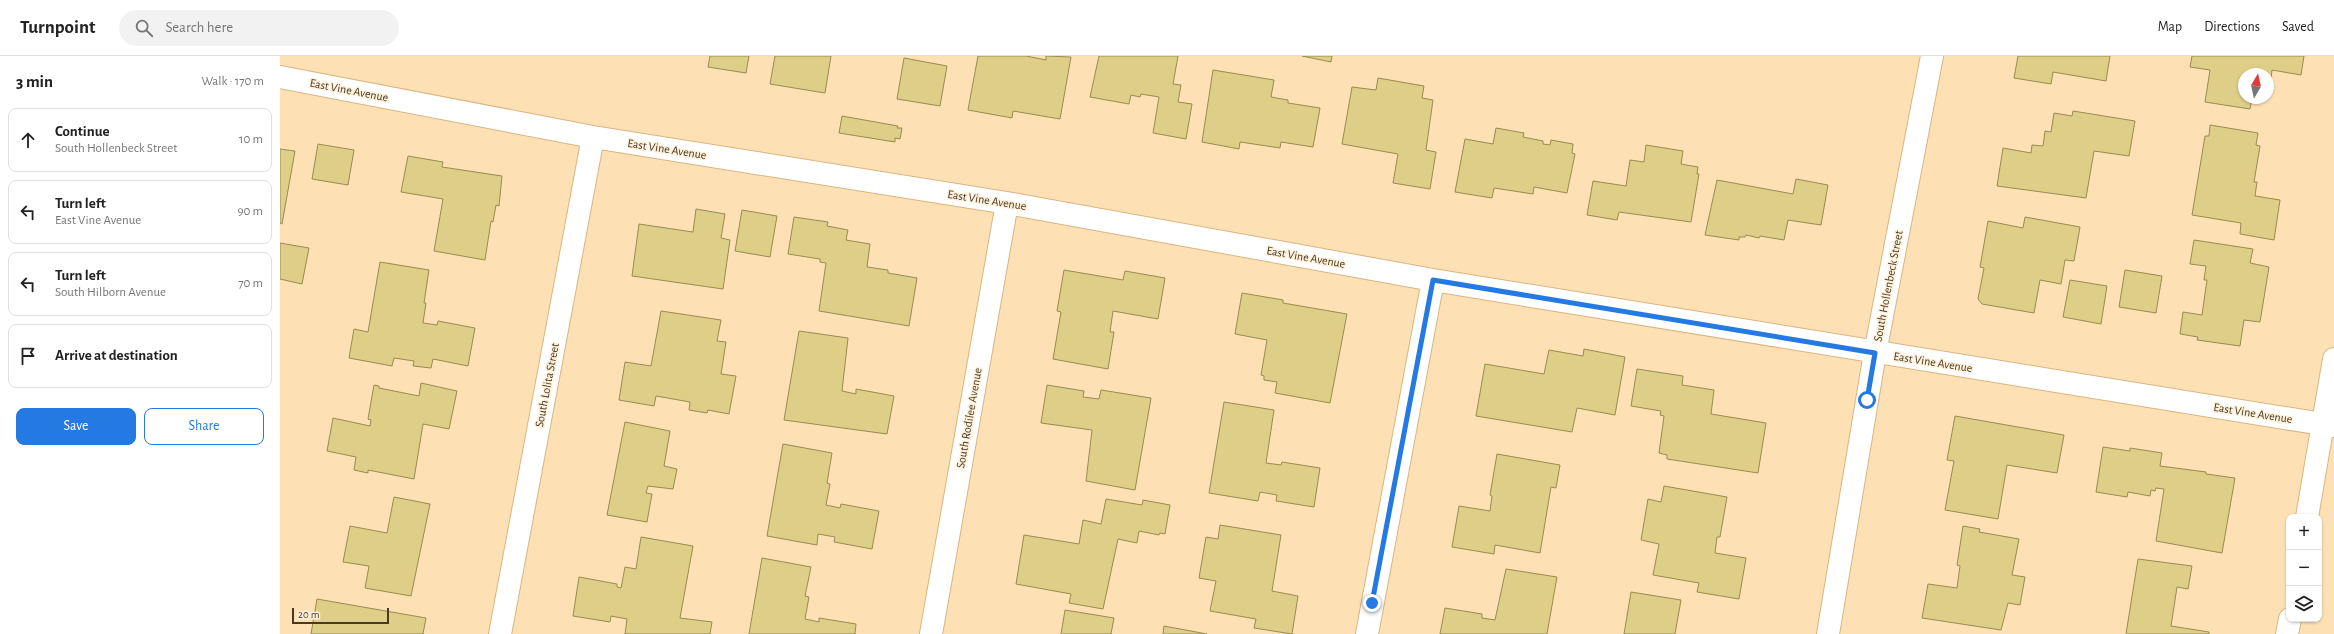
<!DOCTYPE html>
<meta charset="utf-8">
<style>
:root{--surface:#fff;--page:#f2f2f2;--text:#222;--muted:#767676;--line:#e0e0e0;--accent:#2479e3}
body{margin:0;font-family:"Alegreya Sans",sans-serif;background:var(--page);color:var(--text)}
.controls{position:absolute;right:12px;bottom:12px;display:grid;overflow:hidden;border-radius:8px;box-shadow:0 1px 3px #0004}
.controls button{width:36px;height:36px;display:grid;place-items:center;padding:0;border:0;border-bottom:1px solid var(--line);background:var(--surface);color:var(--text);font:20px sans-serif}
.compass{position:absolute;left:1958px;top:12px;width:36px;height:36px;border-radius:50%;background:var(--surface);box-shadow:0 1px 3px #0004;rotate:9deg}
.scale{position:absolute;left:12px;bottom:10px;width:97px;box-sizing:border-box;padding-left:4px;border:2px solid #483923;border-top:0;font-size:11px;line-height:14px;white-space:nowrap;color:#483923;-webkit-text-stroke:3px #fff0da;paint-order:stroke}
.stop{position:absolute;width:12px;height:12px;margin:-9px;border:3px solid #2479e3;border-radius:50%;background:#fff}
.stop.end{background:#2479e3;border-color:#fff;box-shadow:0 1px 4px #0008}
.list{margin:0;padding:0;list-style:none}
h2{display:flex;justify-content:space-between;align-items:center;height:52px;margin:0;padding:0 16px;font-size:17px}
h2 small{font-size:13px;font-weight:400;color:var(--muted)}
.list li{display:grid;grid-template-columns:26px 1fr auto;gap:12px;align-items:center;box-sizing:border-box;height:64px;margin:0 8px 8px;padding:0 8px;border:1px solid var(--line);border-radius:8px}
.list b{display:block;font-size:15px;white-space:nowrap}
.list p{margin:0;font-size:13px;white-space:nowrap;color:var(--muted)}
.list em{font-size:13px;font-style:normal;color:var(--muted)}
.actions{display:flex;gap:8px;padding:12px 16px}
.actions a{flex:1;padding:9px 0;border:1px solid var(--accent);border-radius:8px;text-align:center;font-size:14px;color:var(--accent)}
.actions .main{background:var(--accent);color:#fff}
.icon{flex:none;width:22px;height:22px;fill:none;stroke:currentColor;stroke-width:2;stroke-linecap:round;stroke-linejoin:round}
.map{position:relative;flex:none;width:2054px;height:578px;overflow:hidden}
header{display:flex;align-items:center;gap:24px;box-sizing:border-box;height:56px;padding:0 20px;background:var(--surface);border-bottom:1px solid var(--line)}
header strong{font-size:19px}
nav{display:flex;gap:22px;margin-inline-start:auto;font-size:14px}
.search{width:280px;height:36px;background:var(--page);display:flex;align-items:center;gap:10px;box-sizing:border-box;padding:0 14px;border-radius:22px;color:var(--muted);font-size:15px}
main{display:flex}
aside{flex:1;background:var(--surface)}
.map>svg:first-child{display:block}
</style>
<header>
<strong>Turnpoint</strong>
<div class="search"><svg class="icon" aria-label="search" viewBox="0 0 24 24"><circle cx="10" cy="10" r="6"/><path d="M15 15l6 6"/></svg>Search here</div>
<nav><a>Map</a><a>Directions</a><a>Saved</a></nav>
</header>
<main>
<aside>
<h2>3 min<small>Walk · 170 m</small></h2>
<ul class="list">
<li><svg class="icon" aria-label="ahead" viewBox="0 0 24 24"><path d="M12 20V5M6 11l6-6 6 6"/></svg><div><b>Continue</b><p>South Hollenbeck Street</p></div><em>10 m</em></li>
<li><svg class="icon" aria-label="left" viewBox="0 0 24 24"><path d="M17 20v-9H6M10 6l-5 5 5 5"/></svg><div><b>Turn left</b><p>East Vine Avenue</p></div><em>90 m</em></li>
<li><svg class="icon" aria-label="left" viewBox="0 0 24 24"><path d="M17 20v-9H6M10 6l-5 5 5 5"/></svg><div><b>Turn left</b><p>South Hilborn Avenue</p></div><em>70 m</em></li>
<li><svg class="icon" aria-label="arrive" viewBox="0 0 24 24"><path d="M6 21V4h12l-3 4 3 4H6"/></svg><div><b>Arrive at destination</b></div></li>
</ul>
<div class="actions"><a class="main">Save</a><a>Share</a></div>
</aside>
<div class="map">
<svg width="2054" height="578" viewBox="0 0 2054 578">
<rect width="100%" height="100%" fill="#fee0b5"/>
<path fill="#dece87" stroke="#998b4f" d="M430,0h39l-3,17 -38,-6z
M495,0h56l-6,37 -55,-9z
M698,0h48l20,4v-4l25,1 -11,62 -47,-8 -1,7 -44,-8z
M819,0h79l-5,28 8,1 -3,17 14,2 -6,35 -33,-6 6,-36 -18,-3 -1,3 -9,-2 -2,9 -39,-7z
M1022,0h30l-1,6z
M1738,0h92l-4,25 -53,-9 -2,12 -37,-6z
M1912,0h112l-3,19 -29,-5 -1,9h-3v-5h-24v24h8l-2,11 -45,-7 5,-32 -20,-3z
M624,2l43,8 -7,40 -43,-7z
M933,14l61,10 -3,17 17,3v3l32,5 -7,39 -32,-5 -1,6 -40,-6 -1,7 -37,-7z
M1098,22l46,8 -2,12 11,2 -7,50 10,2 -6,37 -37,-6 5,-29 -56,-10 10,-57 24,3z
M1793,55l62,10 -6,35 -35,-5 -8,47 -89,-12 6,-38 28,5 1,-8 11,1 2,-15 6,1 3,-19 18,3z
M562,60l56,10 -1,2h5l-2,11 -5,-1v4l-56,-9z
M1930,69l48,8 -2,12 4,1 -6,36h3l-2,14 25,4 -6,40 -34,-6 1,-11 -49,-8 13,-79h4z
M1216,72l28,5 -1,4 20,4v3l7,1 1,-5 22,4 -1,9 3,1 -8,39 -33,-6 -1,7 -39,-6 -2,10 -37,-6 10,-53 28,5z
M38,88l36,6 -6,35 -36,-6z
M1366,89l37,6 -2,13 17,3 -1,7h2l-8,48 -72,-10 -2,8 -30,-5 6,-34 33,5 4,-26 14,2z
M0,93l15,2 -13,73 -2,-1z
M128,100l35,6 -1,5 60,9 -3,30 -3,-1 -3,17 -2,-1 -6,39 -51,-9 9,-52 -42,-7z
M1516,123l32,6 -7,40 -33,-5 -4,20 -24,-4 -1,2 -13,-3 -1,2h-6v3l-34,-5 12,-55 76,14z
M416,153l29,5 -4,24 9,2 -7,49 -91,-13 7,-52 54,8z
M462,154l35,6 -7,41 -35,-6z
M514,161l34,5 -1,4 21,4 -2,10 24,4 -3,23 21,3v3l29,5 -8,48 -90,-15 7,-48 -6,-1v-3l-32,-5z
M1745,161l55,10 -6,34 -9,-1 -4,24 -21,-4 -6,33 -52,-9 -4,-5 6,-31 -4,-1 8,-46 35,7z
M1914,184l59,9 -3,14 19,4 -9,55 -16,-2 -4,26 -43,-6 1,-3 -18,-3 3,-22 19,3 5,-35h-3l2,-14 -16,-2z
M0,187l29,5 -7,36 -22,-5z
M100,206l49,8 -5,33h2l-3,20 14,2 1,-4 37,7 -7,38 -35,-7 -2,9 -18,-2 1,-5 -20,-3 -2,8 -43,-8 5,-29 14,3z
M784,214l59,10 2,-9 40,7 -7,41 -45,-8 -3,21h4l-6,37 -55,-10 8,-47 -4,-1z
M1845,214l37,6 -6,37 -37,-6z
M1790,224l37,6 -6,38 -38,-7z
M962,237l41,7v3l64,11 -17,89 -55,-10 2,-11 -13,-2v-4l-3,-1 6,-35 -32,-6z
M381,255l60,9 -4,21 9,1 -5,32 15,2 -7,38 -21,-4 -1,3 -18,-3 1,-8 -34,-6 -2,10 -35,-6 6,-38 26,4z
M519,275l49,7 -6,53 14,3v-5l38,7 -7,38 -103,-14z
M1304,293l41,8 -10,58 -38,-7 -5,24 -96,-16 9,-52 59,10 5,-24 34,6z
M1357,313l46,7 -1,9 32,5 -3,24 55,9 -8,50 -91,-14v-4l-8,-2 5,-37 -4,-1 1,-4 -30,-5z
M141,327l36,8 -8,38 -26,-5 -9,55 -46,-9v3l-14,-3 2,-13 -29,-6 6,-33 37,8 1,-6 -3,-1 6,-34 5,1v2l40,8z
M767,329l37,6 -1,6 16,2 2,-9 50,8 -16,92 -49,-9 6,-51 -51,-7z
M944,346l50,8 -8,53 15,2 1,-3 38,6 -6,39 -38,-6 1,-6 -17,-3 -2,9 -49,-8z
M1675,360l109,19 -7,38 -50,-8 -9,54 -53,-9 9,-49 -7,-1z
M345,366l45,9 -6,35 13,3 -4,20 -25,-3 -2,7 6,1 -5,28 -40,-7z
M503,388l49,9 -5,30 3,1 -4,21 14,3 1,-4 38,7 -7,38 -38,-7 1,-5 -17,-3 -1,11 -50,-9z
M1823,391l27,4v-3l32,5 -2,13 46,6v2l29,4 -13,75 -66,-12 8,-52 -8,-1 -1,3 -4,-1 -1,6 -22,-4 -1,5 -31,-5z
M1217,398l63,11 -4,23 -5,-1 -11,66 -45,-8 -1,9 -42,-7 7,-41 31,5 2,-15 -2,-1z
M1384,430l63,11 -7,40h-3l-2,16 31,5 -7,41 -42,-7 2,-9 -46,-8 6,-31 -18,-4 7,-41 13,3z
M114,441l36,7 -19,92 -46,-8 4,-22 -26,-4 7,-36 37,7z
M826,443l36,6 1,-5 27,5 -5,29 -5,-1 -1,2 -20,-4 -2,12 -19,-4 -15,70 -34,-6 2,-9 -55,-10 8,-49 55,9 4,-24 18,4z
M940,469l61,10 -9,56 26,5 -6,38 -38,-6 2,-9 -46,-8 6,-30 -17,-3 7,-41 12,2z
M1683,470l17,3 -1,3 40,7 -7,36 13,2 -5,28 -12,-2 -7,27 -79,-12 6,-34 29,4 3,-22 -3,-1z
M361,481l52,9 -13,72 32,4 -2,12h-85l2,-15 -16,-3 -1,6 -37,-6 6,-39 38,7v3l4,1 4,-21 11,2z
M482,502l49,9 -6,29 4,1 -4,22 14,3v-4l37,6 -1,10h-106z
M1858,503l54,7 -4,23 -11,-2 -6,39 38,6v2h-83z
M1226,513l51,8 -10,57h-107l5,-26 37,6v4l13,2z
M1351,536l50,8 -6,34h-51z
M37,543l109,19 -3,16h-112z
M785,554l49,8 -3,16h-50z
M884,570l43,8h-44z"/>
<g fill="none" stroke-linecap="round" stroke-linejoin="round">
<g stroke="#d9b580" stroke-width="24">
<path id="minor" d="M0,21l313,60 414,66 426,77 901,146
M2027,461l27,-158
M220,578l93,-497
M651,578l76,-431
M1087,578l66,-354
M1548,578l47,-281 57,-297
M2007,578l3,-15"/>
</g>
<use href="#minor" stroke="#fff" stroke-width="22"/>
</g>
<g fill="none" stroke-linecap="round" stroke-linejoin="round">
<path stroke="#2479e3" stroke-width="5" d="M1092,547l61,-323 442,73 -8,47"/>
</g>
<g text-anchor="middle" stroke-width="3" stroke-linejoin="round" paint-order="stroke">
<g font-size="12" fill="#483923" stroke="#fff0da">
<text transform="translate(69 34) rotate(11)" y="4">East Vine Avenue</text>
<text transform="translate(387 93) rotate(9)" y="4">East Vine Avenue</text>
<text transform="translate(707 144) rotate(9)" y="4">East Vine Avenue</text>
<text transform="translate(1026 201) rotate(10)" y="4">East Vine Avenue</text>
<text transform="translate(1608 230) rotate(-79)" y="4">South Hollenbeck Street</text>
<text transform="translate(1653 306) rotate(9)" y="4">East Vine Avenue</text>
<text transform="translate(267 329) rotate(-79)" y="4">South Lolita Street</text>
<text transform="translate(1973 357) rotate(9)" y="4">East Vine Avenue</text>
<text transform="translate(689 362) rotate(-80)" y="4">South Rodilee Avenue</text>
</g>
</g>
</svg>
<div class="controls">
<button>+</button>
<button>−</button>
<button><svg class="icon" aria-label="layers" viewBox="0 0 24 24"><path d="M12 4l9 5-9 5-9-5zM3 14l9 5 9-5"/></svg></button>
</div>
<svg class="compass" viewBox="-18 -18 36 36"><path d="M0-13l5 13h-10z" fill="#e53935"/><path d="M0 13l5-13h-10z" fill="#767676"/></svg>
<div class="scale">20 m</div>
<div class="stop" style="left:1587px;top:344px"></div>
<div class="stop end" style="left:1092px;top:547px"></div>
</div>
</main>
